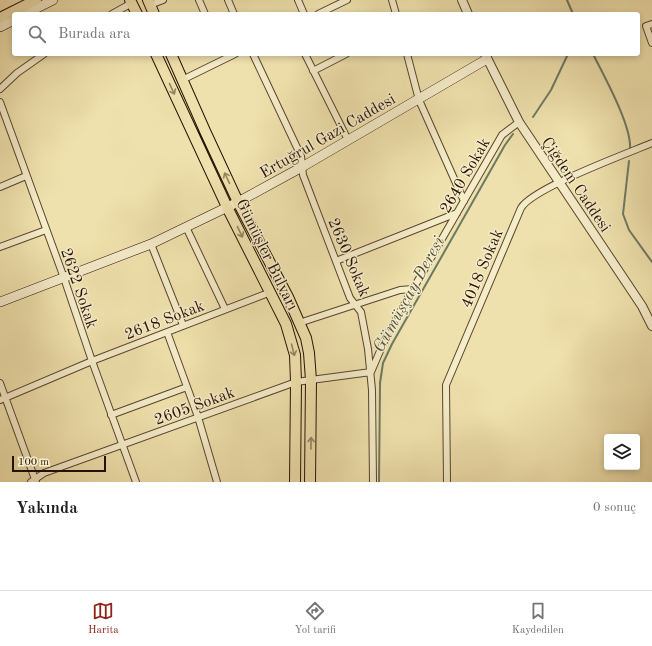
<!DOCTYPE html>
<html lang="tr">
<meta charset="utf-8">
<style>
:root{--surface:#fff;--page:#f6f6f6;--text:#202124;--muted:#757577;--line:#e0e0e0;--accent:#8f2418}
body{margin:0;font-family:"Old Standard TT",serif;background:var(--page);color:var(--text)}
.controls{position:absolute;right:12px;bottom:12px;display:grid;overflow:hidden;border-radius:4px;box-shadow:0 2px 6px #0003}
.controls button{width:36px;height:36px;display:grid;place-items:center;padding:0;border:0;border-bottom:1px solid var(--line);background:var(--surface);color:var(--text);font:20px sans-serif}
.scale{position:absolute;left:12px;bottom:10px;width:94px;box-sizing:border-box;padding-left:4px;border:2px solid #261100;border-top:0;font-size:11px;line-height:14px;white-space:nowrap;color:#261100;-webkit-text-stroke:3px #f5ecca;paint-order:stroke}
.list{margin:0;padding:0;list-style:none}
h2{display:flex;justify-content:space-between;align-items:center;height:52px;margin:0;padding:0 16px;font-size:17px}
h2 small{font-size:13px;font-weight:400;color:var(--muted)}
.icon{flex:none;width:22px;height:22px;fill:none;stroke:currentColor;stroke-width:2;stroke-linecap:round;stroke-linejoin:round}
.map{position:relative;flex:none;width:652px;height:482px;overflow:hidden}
.search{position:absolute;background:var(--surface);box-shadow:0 2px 6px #0003;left:12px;right:12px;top:12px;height:44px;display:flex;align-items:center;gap:10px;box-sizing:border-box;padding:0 14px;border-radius:4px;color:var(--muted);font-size:15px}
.sheet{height:108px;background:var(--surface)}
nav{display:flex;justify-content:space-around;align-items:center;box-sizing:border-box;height:56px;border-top:1px solid var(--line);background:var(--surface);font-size:11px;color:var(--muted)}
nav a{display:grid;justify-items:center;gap:2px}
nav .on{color:var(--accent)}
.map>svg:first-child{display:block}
</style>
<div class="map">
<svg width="652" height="482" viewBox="0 0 652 482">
<rect width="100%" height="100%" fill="#efe1ad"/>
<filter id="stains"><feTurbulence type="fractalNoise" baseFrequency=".005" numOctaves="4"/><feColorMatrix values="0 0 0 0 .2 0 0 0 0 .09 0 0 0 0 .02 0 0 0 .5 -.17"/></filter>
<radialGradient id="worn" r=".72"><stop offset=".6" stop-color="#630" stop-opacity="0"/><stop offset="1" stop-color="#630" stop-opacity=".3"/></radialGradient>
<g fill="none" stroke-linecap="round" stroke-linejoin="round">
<path stroke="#6c7965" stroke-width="2" d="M567,0l6,14
M593,54c11,22 39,72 37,95
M533,117l18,-27 17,-36
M629,161l-6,53 6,16 23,32
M379,482l1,-99 3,-20 9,-19 113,-199 8,-11"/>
<g stroke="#58452b" stroke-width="8">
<path id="minor" d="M199,0l6,14
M228,0l6,14
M298,0l6,14
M392,0l4,14
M150,5l13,-5
M112,14l20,-11
M318,14l29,-14
M652,24l-6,2 6,17
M253,54l48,102 2,19 47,123 11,14 7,37 4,41 1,92
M305,54l43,86
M407,54l12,46 45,101
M313,71l33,-17
M182,80l53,-26
M0,89l17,-16 27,-19
M0,102l64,176 28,83 44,121
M0,187l26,-11
M186,227l39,82
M151,244l32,81
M0,247l46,-17
M336,261l121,-48
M299,323l101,-33 13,-1 89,-154 17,-13
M167,332l31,85 19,65
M0,383l36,99
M0,400l92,-39 179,-69
M111,415l76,-28
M31,482l13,-9 252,-91 75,-10 15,-35 27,-48
M447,482l-1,-97 75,-177c12,-20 105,-54 131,-65"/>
</g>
<g stroke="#58452b" stroke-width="10">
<path id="tertiary" d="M462,0l6,14
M485,54l34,68 123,184 10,20"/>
</g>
<g stroke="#261100" stroke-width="10">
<path id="secondary" d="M25,14l28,-14
M0,27l14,-7
M0,302l151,-58 87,-42 64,-35 185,-108"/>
</g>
<g stroke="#261100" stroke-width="12">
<path id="primary" d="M130,0l7,14
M148,0l6,14
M0,18l36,-18
M156,54l71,153 59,117 9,31 1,27 -1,100
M171,54l34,77 33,71 50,95 18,41 3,15 2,27 -1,102"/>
</g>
<use href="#minor" stroke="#f5ecca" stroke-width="6"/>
<use href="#tertiary" stroke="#f5ecca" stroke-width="8"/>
<use href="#secondary" stroke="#f5ecca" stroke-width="9"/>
<use href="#primary" stroke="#efe1ad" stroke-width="10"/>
</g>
<defs><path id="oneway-shaft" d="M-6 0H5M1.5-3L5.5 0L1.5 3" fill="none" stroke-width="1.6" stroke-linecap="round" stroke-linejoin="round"/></defs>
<g stroke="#95835f">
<use href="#oneway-shaft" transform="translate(172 89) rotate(65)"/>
<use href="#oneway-shaft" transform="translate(227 178) rotate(-115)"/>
<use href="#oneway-shaft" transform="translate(240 232) rotate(64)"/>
<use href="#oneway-shaft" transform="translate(293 350) rotate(76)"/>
<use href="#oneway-shaft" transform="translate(311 443) rotate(-89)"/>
</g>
<g text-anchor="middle" stroke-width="3" stroke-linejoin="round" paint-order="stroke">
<g font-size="16" fill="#261100" stroke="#f5ecca">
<text transform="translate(327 135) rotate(-30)" y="6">Ertuğrul Gazi Caddesi</text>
<text transform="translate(464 175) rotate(-60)" y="6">2640 Sokak</text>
<text transform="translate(577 184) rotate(56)" y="6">Çiğdem Caddesi</text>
<text transform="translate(268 254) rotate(64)" y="6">Gümüşler Bulvarı</text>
<text transform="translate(350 257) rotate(67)" y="6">2630 Sokak</text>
<text transform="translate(481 268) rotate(-67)" y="6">4018 Sokak</text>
<text transform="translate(80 288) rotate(71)" y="6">2622 Sokak</text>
<text transform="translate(164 319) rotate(-21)" y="6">2618 Sokak</text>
<text transform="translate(194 405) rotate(-20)" y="6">2605 Sokak</text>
</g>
<g font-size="17" font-style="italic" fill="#4f4e3b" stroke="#f5ecca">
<text transform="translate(408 294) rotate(-61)" y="6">Gümüşçay Deresi</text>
</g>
</g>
<rect width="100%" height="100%" filter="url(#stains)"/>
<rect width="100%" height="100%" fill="url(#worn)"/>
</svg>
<div class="controls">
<button><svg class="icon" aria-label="layers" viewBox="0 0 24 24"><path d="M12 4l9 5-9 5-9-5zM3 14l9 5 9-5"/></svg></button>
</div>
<div class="scale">100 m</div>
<div class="search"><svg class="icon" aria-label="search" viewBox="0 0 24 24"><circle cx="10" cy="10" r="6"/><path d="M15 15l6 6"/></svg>Burada ara</div>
</div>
<section class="sheet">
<h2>Yakında<small>0 sonuç</small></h2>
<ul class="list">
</ul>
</section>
<nav>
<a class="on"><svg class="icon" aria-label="map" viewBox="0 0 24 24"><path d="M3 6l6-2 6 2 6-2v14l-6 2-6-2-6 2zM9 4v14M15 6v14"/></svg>Harita</a>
<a><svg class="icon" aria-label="directions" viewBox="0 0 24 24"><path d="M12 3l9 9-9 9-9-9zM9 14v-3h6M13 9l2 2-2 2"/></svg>Yol tarifi</a>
<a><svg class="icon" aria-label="saved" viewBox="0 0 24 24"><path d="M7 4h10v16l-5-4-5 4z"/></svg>Kaydedilen</a>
</nav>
